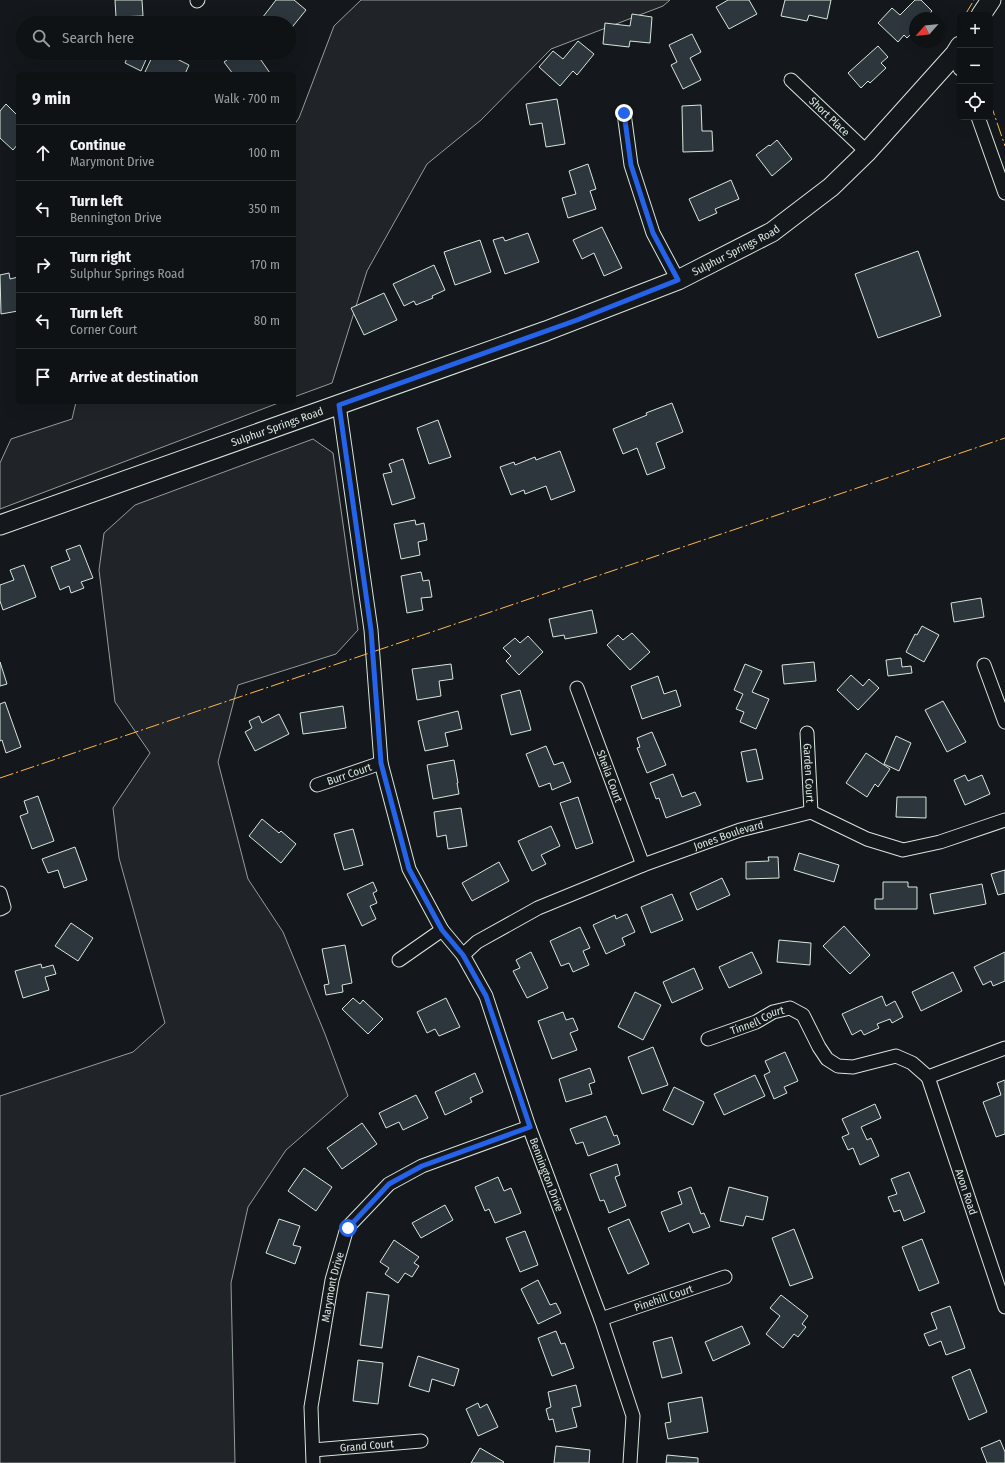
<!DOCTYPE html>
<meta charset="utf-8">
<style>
:root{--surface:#0f1215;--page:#1d2022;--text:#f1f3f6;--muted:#9b9ea0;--line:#2f3234}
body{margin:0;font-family:"Fira Sans Condensed",sans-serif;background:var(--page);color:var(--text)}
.controls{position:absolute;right:12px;top:12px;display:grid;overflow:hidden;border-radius:6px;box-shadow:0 4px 16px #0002}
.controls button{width:36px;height:36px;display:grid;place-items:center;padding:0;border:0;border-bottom:1px solid var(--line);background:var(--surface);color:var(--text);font:20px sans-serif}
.compass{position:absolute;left:909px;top:12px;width:36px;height:36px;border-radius:50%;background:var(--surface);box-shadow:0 4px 16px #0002;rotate:243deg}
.stop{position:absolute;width:12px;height:12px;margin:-9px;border:3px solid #2563eb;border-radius:50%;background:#fff}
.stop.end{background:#2563eb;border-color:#fff;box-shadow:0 1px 4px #0008}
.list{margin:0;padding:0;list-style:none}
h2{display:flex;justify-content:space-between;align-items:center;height:52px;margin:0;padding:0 16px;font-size:17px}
h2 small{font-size:13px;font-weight:400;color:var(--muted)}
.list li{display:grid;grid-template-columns:26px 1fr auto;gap:12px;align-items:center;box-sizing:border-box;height:56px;padding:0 16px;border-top:1px solid var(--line)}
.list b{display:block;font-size:15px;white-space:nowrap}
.list p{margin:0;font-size:13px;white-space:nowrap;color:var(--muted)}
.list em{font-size:13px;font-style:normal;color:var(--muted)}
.icon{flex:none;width:22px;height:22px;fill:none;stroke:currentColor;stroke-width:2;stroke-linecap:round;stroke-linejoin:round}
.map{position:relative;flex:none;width:1005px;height:1463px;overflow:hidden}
.search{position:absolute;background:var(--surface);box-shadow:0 4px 16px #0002;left:16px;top:16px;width:280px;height:44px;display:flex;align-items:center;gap:10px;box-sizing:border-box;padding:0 14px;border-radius:22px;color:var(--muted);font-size:15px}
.panel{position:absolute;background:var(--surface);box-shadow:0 4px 16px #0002;left:16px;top:72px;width:280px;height:332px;border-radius:6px}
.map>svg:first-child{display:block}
</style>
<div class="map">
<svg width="1005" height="1463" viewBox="0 0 1005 1463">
<rect width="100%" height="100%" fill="#14181c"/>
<path fill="#202428" stroke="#939e99" d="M361,0h309l-7,6 -112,43 -70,71 -54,44 -60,107 -35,112 -38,14v-272l5,-7 35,-92z
M76,402h205l-281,107v-46l11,-24 61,-20z
M313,439l20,14 25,177 -22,24 -98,31 -20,77 30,117 35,53 42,102 23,62 -62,54 -38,57 -17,76 4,180h-235v-367l133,-44 32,-29 -46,-165 -6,-50 37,-55 -35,-51 -16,-132 5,-37 31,-28z"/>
<path fill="#2c363c" stroke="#d8e6dc" d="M115,0h27l1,16 -27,1z
M276,0h18l12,10 -17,21v-8h-29l-1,-1z
M728,0h21l8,14 -28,15 -13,-22z
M785,0h46l-4,19 -18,-4 -2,6 -26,-5z
M915,0h6l11,11 -6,7h-11v12l-8,8 -3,-3 -6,7 -20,-19 14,-15 8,7z
M632,14l20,3 -2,26 -20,-2 -1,6 -26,-3 2,-21 25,3z
M692,34l9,18 -11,6 11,22 -18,9 -12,-24 6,-3 -8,-17z
M578,41l16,13 -17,21 -4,-4 -13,15 -21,-19 14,-16 10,8z
M878,46l10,11 -7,6 5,5 -16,15 -2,-2 -7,7 -13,-15z
M129,53h15l4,2 -7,16 -16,-8z
M154,53h19l-2,3 18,9 -4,9h-37l-3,-2z
M237,53h19l14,20 -1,1h-36l-9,-12z
M557,99l8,45 -19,3 -4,-24 -12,2 -4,-21z
M6,104l12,12v28l-5,6 -13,-12v-27z
M701,105l1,26h10l1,20 -30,1 -1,-46z
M777,140l15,19 -20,17 -16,-21 13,-10 1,1z
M588,164l8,25 -6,2 6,18 -28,9 -6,-20 14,-4 -7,-23z
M731,180l8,19 -24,10 2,4 -18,8 -10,-22z
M602,227l20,41 -18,8 -10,-23 -12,6 -9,-19z
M528,233l11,29 -34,12 -12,-34 10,-3 2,4z
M480,240l11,32 -36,13 -11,-33z
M918,251l23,65 -63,22 -23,-64z
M434,265l11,25 -13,6 1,2 -17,7 -2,-4 -10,5 -11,-22z
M9,273l1,6 8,-2v34l-17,3 -1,-39z
M384,293l13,27 -33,15 -13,-27z
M672,403l11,29 -27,11 9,25 -18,7 -10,-27 -14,6 -10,-25 34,-14 -1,-2z
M438,420l13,37 -22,7 -12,-36z
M560,451l15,40 -24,9 -5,-14 -21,8 -1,-4 -13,5 -11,-28 14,-5 1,3 20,-8 1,3z
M403,459l12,39 -23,7 -9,-31 9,-2 -3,-8z
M415,520l1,5 8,-2 3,17 -9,2 2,13 -19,4 -7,-35z
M80,545l13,33 -12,4 3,6 -13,5 -2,-7 -9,4 -9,-23 19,-7 -4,-10z
M24,565l12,32 -33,13 -3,-9v-16l14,-5 -4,-10z
M421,572l2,9 6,-1 3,17 -11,1 2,12 -16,3 -6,-37z
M981,598l3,19 -30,5 -3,-19z
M592,610l5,23 -32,6 -1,-4 -11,2 -4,-18z
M922,626l17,9 -15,27 -18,-10 9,-18 2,1z
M632,633l18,19 -20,18 -23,-25 11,-10 5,5z
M528,636l15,16 -24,23 -13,-14 5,-5 -8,-8 12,-10 5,5z
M901,658l1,9 9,-1 1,7 -24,3 -2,-16z
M0,662l7,22 -7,2z
M814,662l2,19 -32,3 -2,-19z
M451,664l2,15 -14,2 2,15 -24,4 -5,-31z
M745,664l17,7 -10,21 17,7 -13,30 -16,-7 4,-10 -8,-3 7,-15 -9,-4z
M851,675l12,11 6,-7 10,9 -21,22 -21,-20z
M658,676l6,18 12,-4 5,16 -39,13 -11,-33z
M520,690l11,40 -20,5 -10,-40z
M943,701l23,41 -19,10 -22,-42z
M5,702l16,45 -15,6 -4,-13 -2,1v-37z
M343,706l3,22 -43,6 -3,-21z
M458,711l4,18 -17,4 3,13 -23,5 -7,-30z
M279,714l10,20 -34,17 -10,-19 7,-4 -3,-7 10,-5 3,7z
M652,732l14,33 -19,8 -10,-25 3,-1 -3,-9z
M896,736l15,7 -12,28 -15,-7z
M546,746l8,19 9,-3 8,20 -19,8 -2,-7 -11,4 -13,-33z
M756,749l7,30 -16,3 -6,-30z
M866,753l24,16 -12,18 -3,-3 -8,13 -21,-14z
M454,760l4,23h-1l2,11 -26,5 -6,-34z
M673,774l9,23 13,-5 6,13 -35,13 -7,-20 -3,1 -6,-16z
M965,775l3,6 14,-6 8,19 -25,11 -11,-25z
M38,796l16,45 -22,8 -12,-33 8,-3 -4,-12z
M578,797l15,46 -17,6 -16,-46z
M897,797h29v21l-30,-1z
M461,808l6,38 -19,3 -2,-14 -9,2 -3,-25z
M262,819l17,14 2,-2 15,13 -15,19 -32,-27z
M551,826l9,20 -19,9 5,9 -14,7 -14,-30z
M353,829l10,36 -19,5 -10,-36z
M75,847l12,33 -23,8 -6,-18 -10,3 -6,-14z
M799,853l40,12 -5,17 -40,-12z
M768,857h10l1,21 -33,1v-17l23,-1z
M499,862l10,19 -37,20 -10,-18z
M1005,870v23l-7,2 -7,-21z
M722,878l8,17 -33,15 -7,-17z
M373,882l4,9 -4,2 4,10 -7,3 6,13 -14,7 -15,-32z
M883,882h25v5h9v22h-42v-10h8z
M982,884l4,20 -52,10 -4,-20z
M672,894l11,26 -32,13 -10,-26z
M627,914l8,18 -13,6 3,7 -19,9 -13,-29 22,-10 1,4z
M71,923l22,15 -15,23 -23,-15z
M844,926l26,29 -20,19 -27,-28z
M580,927l10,21 -7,3 6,14 -16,7 -4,-9 -8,3 -11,-25z
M779,940l32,3 -1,22 -33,-3z
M345,945l7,38 -10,2 1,7 -17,3 -2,-10 5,-1 -7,-35z
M531,952l17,36 -21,10 -14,-27 7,-3 -4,-8z
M752,952l10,21 -33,15 -10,-21z
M1005,952v29l-12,5 -2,-5 -8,4 -9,-18z
M41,964l1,4 11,-3 3,9 -11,3 4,13 -26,8 -8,-27z
M694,968l9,21 -31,14 -9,-21z
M953,972l9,19 -41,20 -9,-19z
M635,992l26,13 -18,35 -25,-13z
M882,996l4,10 9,-5 8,16 -11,6 -2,-4 -13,5 2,4 -15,7 -3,-5 -9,5 -10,-21z
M353,998l7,6 3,-4 20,19 -15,15 -26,-25z
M446,998l14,29 -21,9 -4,-7 -8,4 -10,-21z
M563,1012l3,8 7,-2 5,12 -8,3 7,17 -25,9 -14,-38z
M653,1047l15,38 -26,9 -14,-37z
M785,1052l13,29 -14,6 3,6 -13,6 -10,-24 6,-3 -5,-11z
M590,1068l5,14 -6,2 3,10 -26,8 -7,-23z
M475,1073l8,19 -13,6 2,4 -27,13 -10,-23z
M755,1075l10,21 -41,19 -10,-21z
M1005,1080v54l-9,3 -13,-35 18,-7 -4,-12z
M674,1087l30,15 -11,23 -30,-15z
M416,1095l12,23 -25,12 -4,-8 -13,6 -7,-15z
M875,1104l6,14 -20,9 6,13 4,-2 8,18 -19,9 -7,-17 -5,2 -6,-13 7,-3 -7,-15z
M606,1116l8,20 3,-1 3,9 -32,12 -5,-14 -7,2 -6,-15z
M362,1123l15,21 -35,25 -15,-21z
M617,1164l3,11 -5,2 11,29 -17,7 -5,-13 -4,1 -10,-27z
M304,1168l28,19 -16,24 -28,-20z
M909,1172l16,40 -21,9 -4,-11 -6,2 -6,-15 9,-3 -6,-15z
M498,1177l6,14 7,-3 10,25 -26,10 -6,-14 -4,2 -10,-24z
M691,1187l10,27 3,-1 6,14 -17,6 -4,-10 -20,9 -8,-20 21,-8 -4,-12z
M729,1187l39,10 -5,23 -17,-4 -3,10 -23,-5z
M445,1205l8,15 -32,18 -9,-15z
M279,1219l21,7 -7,19 8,2 -6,17 -29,-11z
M629,1219l20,45 -21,10 -20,-46z
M794,1229l19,49 -23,8 -18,-48z
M525,1231l13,34 -18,7 -14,-34z
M922,1239l17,44 -20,8 -17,-44z
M394,1240l25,17 -5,6 5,3 -7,11 -7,-4 -7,10 -13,-9 4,-6 -9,-6z
M538,1280l12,25 6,-2 5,10 -23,11 -17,-35z
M367,1292l22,3 -7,53 -22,-3z
M781,1295l27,21 -6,8 4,3 -8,10 -4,-3 -11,14 -17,-14 14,-18 -10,-8z
M950,1306l15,42 -19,7 -5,-14 -12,5 -5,-12 13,-5 -6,-16z
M742,1326l8,18 -37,17 -8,-19z
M556,1331l5,13 4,-1 9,25 -22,8 -14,-38z
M672,1337l10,36 -20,5 -9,-36z
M418,1356l41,13 -5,17 -22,-7 -3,13 -20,-6z
M358,1360l25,3 -5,41 -25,-3z
M970,1369l17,43 -18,8 -17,-43z
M576,1385l5,21 -9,2 5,19 -21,5 -3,-13 -4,1 -3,-11 5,-2 -3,-15z
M702,1397l6,35 -40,7 -3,-16 6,-1 -3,-19z
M478,1403l2,5 7,-4 11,23 -20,9 -12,-27z
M1000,1440l5,12v11h-18l-6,-15z
M556,1446l34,4 -1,13h-35z
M480,1448l24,14 -1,1h-32z
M667,1455l31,3v5h-32z"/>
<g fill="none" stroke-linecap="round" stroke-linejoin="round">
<g stroke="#d8e6dc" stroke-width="15">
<g id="street">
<path d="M197,1l1,-1"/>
<path d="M955,54l5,15"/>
<path id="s1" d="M791,80l76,72"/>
<path d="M624,113l7,52 22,68 25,47"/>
<path d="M978,117l27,76"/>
<path id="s2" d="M339,405l32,225 10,133 28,106 33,61 21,25 23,41 43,131 72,192 32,97 -3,47"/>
<path d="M984,665l21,57"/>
<path id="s3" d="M577,688l66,177"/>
<path id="s4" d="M807,733l4,79"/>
<path id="s5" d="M317,785l64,-22"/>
<path d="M0,893l4,14 -4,2"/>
<path id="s6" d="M463,955l14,-13 61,-34 105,-43 97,-35 71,-18 56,27 36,11 37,-8 65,-22"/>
<path d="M399,960l43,-30"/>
<path id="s7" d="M708,1039l48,-17 17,-10 17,-4 13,7 16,32 8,12 11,7 15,1 43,-11 16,7 16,14 77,-29"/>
<path id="s8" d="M928,1077l77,230"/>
<path id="s9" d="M601,1319l124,-42"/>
<path id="s10" d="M313,1450l108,-9"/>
<path id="s11" d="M313,1463l-2,-56 21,-127 15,-52 42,-44 33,-18 107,-39"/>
</g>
</g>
<g stroke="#d8e6dc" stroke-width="21">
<g id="secondary">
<path d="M981,15l10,-15"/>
<path id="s12" d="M0,525l546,-194 132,-51 94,-48 59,-45 36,-35 88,-98 5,-8"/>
</g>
</g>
<use href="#street" stroke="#14181c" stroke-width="13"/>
<use href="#secondary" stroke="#14181c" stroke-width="19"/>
<path stroke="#ffb74d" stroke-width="1" stroke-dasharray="14 3 2 3" stroke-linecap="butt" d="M965,15l9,-15
M990,102l15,44
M0,778l1005,-340"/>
</g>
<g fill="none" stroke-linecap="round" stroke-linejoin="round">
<path stroke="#2563eb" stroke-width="5" d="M348,1228l41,-44 33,-18 108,-39 -44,-131 -23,-41 -21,-25 -33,-61 -28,-106 -10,-133 -32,-225 238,-85 101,-40 -25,-47 -22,-68 -7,-52"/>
</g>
<g text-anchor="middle" stroke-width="3" stroke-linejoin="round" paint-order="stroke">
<g font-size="11" fill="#d8e6dc" stroke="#14181c">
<text dy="4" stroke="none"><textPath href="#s1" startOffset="53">Short Place</textPath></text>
<text dy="4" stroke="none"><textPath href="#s12" startOffset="786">Sulphur Springs Road</textPath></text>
<text dy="4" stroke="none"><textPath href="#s12" startOffset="294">Sulphur Springs Road</textPath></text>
<text dy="4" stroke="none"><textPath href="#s4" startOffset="40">Garden Court</textPath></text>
<text dy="4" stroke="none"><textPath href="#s5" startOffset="34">Burr Court</textPath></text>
<text dy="4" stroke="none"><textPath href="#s3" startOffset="94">Sheila Court</textPath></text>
<text dy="4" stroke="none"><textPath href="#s6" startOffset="293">Jones Boulevard</textPath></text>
<text dy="4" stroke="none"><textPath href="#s7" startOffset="53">Tinnell Court</textPath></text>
<text dy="4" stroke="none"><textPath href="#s2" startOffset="808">Bennington Drive</textPath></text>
<text dy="4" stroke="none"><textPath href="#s8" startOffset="121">Avon Road</textPath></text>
<text dy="4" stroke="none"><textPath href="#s11" startOffset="178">Marymont Drive</textPath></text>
<text dy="4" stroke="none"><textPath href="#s9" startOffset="66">Pinehill Court</textPath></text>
<text dy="4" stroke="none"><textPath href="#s10" startOffset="54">Grand Court</textPath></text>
</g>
</g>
</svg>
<div class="controls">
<button>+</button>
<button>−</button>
<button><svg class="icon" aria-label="locate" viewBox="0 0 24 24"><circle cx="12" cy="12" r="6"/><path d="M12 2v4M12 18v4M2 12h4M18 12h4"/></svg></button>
</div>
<svg class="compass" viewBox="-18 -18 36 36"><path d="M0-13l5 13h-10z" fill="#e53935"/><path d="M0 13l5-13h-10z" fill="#9b9ea0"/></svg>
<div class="stop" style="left:348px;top:1228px"></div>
<div class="stop end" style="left:624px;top:113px"></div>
<div class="search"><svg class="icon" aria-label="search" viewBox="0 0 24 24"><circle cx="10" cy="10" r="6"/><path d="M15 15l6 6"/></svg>Search here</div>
<section class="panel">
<h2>9 min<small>Walk · 700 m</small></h2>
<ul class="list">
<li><svg class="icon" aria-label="ahead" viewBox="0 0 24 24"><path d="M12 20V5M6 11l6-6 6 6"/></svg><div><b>Continue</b><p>Marymont Drive</p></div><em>100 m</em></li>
<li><svg class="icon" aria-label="left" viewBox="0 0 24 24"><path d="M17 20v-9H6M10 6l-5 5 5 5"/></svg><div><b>Turn left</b><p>Bennington Drive</p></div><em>350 m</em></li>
<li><svg class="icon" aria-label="right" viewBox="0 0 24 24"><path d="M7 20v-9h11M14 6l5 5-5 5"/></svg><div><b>Turn right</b><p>Sulphur Springs Road</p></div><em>170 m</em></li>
<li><svg class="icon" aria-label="left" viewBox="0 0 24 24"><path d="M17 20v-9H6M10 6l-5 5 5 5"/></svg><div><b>Turn left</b><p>Corner Court</p></div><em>80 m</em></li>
<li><svg class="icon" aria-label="arrive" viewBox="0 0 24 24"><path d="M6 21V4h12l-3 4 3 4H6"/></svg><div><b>Arrive at destination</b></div></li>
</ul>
</section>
</div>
